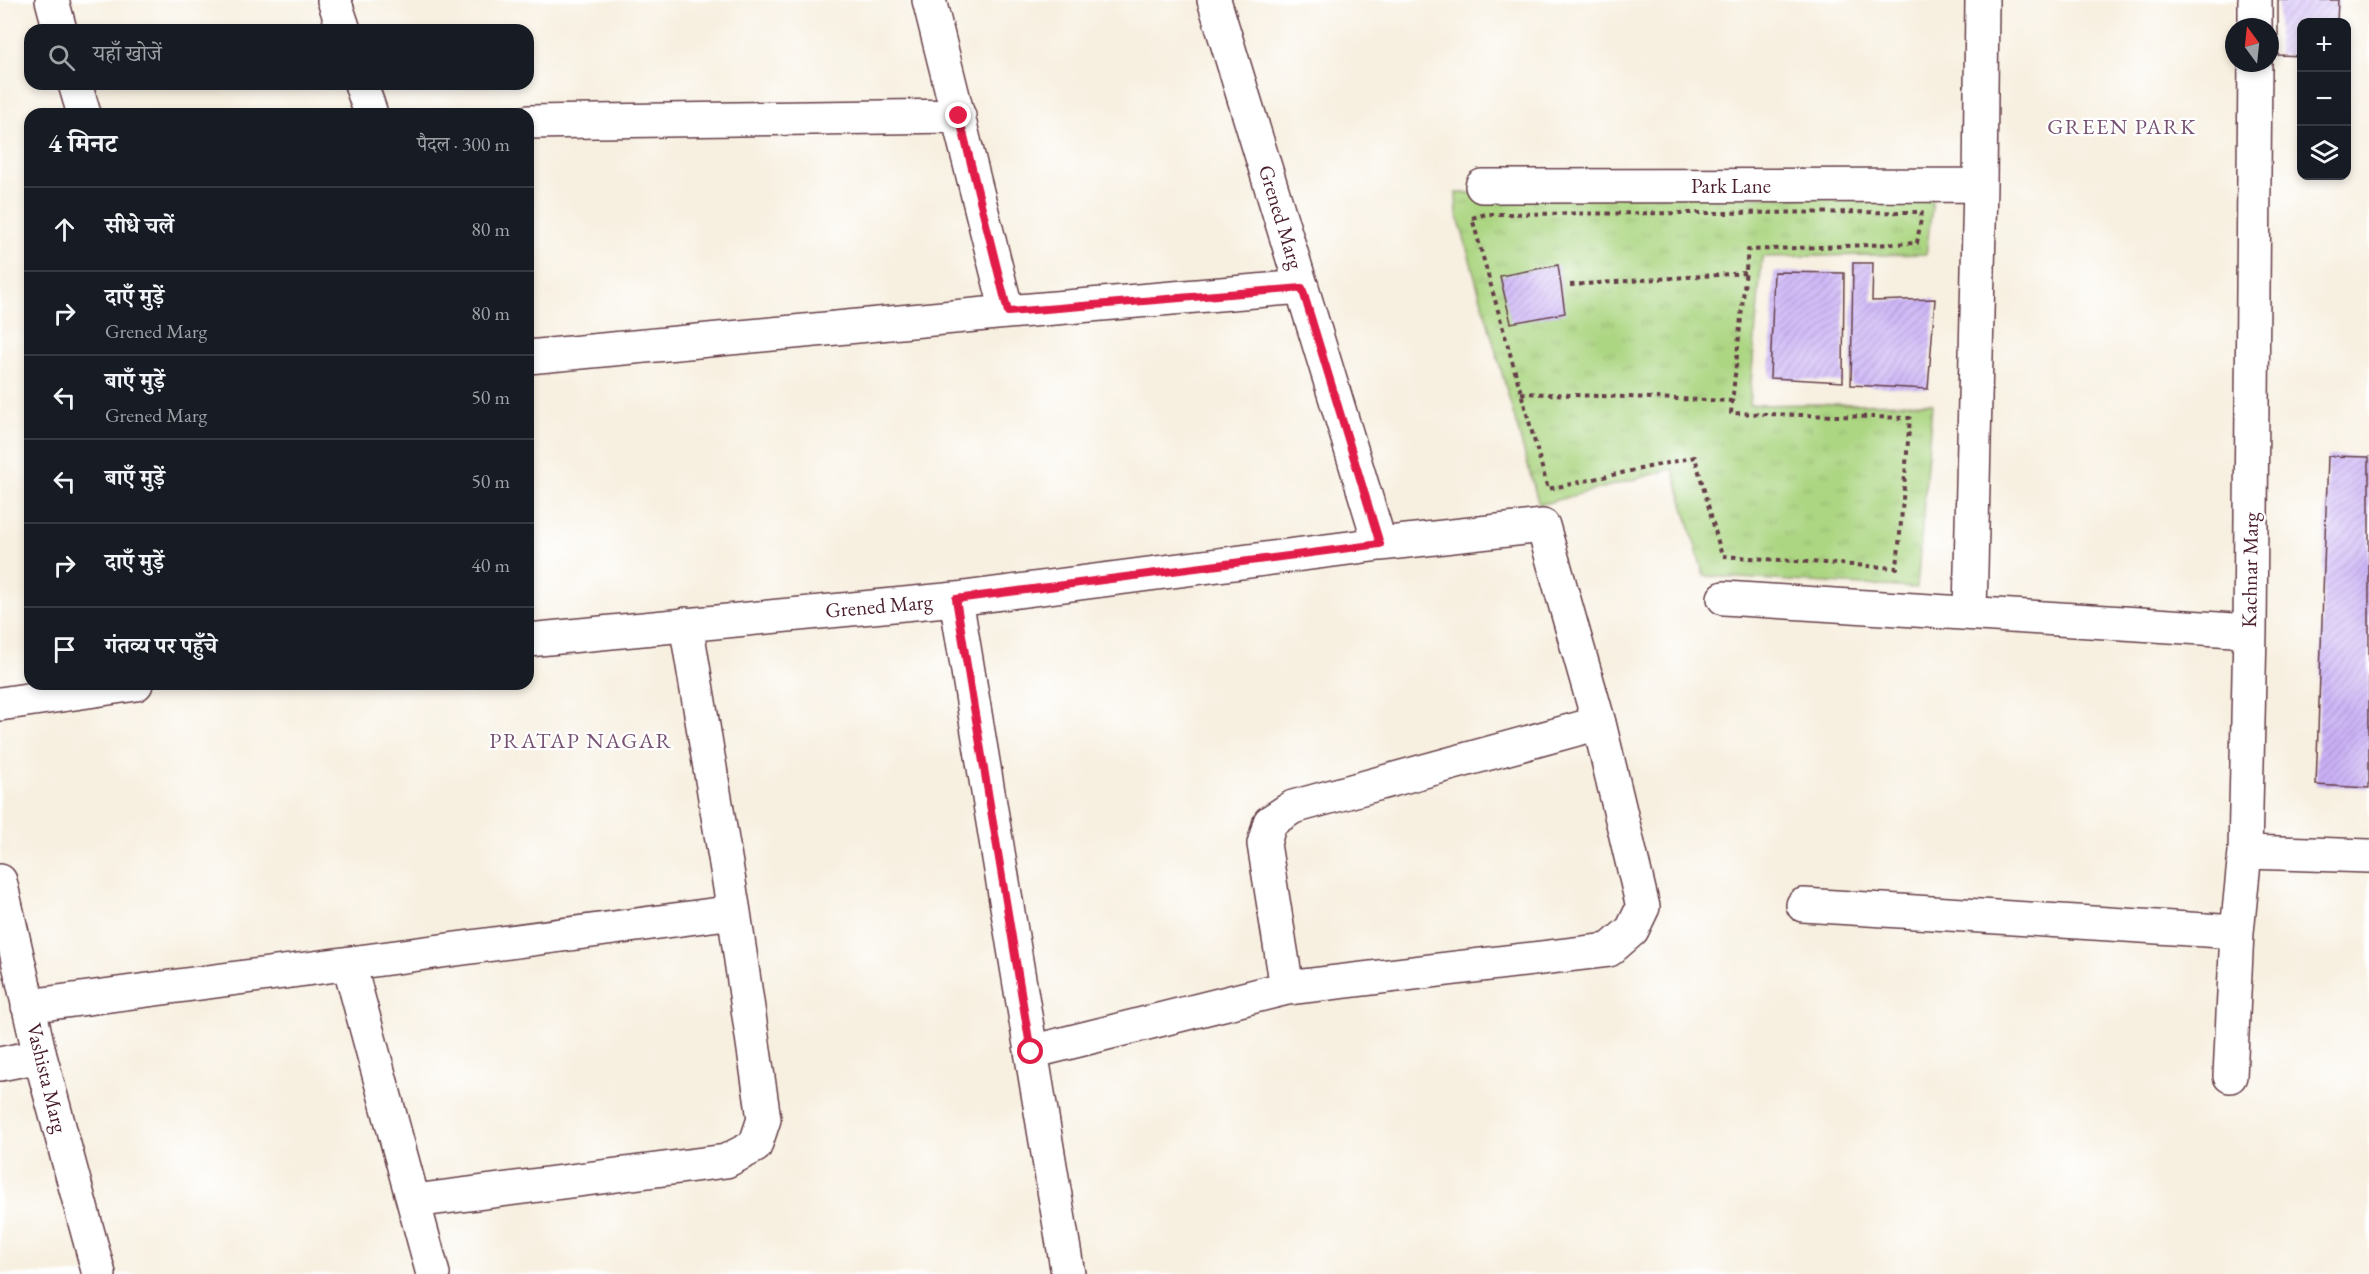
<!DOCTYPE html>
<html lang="hi">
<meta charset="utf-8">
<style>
:root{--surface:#171b24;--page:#242831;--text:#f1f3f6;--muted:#9ea1a6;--line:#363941}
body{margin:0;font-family:"EB Garamond","Noto Serif Devanagari",serif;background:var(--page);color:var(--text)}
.controls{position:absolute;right:18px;top:18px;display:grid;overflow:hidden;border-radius:12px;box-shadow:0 3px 9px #0003}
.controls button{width:54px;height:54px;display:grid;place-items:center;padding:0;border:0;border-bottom:2px solid var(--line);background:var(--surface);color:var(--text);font:30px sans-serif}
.compass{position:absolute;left:2225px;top:18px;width:54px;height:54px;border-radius:50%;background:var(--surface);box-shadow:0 3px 9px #0003;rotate:345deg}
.stop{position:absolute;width:18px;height:18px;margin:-14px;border:4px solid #e11d48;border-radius:50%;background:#fff}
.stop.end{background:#e11d48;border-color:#fff;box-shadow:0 2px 6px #0008}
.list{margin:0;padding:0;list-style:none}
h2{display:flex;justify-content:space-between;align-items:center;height:78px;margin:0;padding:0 24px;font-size:26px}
h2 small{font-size:20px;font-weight:400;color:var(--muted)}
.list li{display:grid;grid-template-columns:39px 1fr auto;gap:18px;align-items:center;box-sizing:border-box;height:84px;padding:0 24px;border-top:2px solid var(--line)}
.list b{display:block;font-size:22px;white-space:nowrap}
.list p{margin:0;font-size:20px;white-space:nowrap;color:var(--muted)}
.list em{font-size:20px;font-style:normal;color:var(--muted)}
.icon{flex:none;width:33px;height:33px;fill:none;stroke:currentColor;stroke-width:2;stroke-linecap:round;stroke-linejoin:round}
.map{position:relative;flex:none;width:2369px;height:1274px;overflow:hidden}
.search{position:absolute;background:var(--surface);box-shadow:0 3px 9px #0003;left:24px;top:24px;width:510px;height:66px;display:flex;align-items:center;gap:15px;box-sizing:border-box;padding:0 21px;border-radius:18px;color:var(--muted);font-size:22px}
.panel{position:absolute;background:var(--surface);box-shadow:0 3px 9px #0003;left:24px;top:108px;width:510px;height:582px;border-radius:18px}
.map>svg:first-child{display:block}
</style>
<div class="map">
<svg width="2369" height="1274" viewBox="0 0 2369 1274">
<defs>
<pattern id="park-tufts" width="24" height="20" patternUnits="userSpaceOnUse" patternTransform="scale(1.5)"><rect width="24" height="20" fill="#acd682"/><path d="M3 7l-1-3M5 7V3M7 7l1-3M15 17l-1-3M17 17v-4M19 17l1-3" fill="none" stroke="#96b770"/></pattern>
<pattern id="building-hatch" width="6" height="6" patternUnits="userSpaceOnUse" patternTransform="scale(1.5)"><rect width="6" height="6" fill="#cab1f7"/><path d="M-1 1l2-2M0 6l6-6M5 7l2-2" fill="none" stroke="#a68fc8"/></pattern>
</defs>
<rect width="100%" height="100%" fill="#fff"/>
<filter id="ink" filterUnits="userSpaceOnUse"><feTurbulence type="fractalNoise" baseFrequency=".0167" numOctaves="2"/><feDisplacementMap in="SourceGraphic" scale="12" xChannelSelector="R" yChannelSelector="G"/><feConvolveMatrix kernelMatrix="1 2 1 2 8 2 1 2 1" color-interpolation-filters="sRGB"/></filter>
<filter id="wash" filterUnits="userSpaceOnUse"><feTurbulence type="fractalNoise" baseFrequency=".008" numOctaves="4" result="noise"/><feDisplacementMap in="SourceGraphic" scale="24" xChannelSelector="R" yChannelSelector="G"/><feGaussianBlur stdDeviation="1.35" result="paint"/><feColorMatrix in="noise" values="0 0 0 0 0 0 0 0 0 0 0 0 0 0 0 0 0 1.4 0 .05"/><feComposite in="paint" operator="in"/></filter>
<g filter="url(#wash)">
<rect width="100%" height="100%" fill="#f7efdf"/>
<path fill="url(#park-tufts)" stroke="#7b7a56" stroke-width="1.5" d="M1456,193l477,6 -7,55 -164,3 -13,148 183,-2 -15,185 -213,-12 -31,-107 -134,36 -82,-292z"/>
<g id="blocks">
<path fill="url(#building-hatch)" d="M2278,0h60l-1,22h-35v34l-24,-1z
M1853,263h20l-1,38 63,-2 -7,90 -77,-4z
M1558,265l7,48 -54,10 -11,-47z
M1774,272l70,1 -1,109 -73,-4z
M2328,456l41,1v331l-53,-3z"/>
</g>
</g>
<g filter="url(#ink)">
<use href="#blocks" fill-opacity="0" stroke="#643e46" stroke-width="1.5"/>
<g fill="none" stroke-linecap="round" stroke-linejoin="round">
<g stroke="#643e46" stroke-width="36">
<path id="minor" d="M52,0l8,30
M334,0l10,30
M929,0l78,312
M2255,27v-27
M75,84l9,30
M361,84l10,30
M528,122l431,-6
M1482,186l498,-1
M528,357l479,-45 295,-25
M1724,598l526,33
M956,599l112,675
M1970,612l10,-427 2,-185
M528,640l428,-41 424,-55 -166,-544
M0,704l136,-20
M2245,852l124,4
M0,881l40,175 59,218
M1803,905l434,27
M349,964l84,310
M1287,988l-23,-144 6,-22 23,-15 306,-84
M28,1006l706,-94
M1031,1052l256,-64 322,-38 23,-20 11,-23 -44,-184 -56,-197 -163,18
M0,1064l40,-8
M2230,1076l7,-144 8,-80 5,-221 5,-568
M414,1201l312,-40 29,-15 9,-27 -30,-207 -48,-288"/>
</g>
<path stroke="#643e46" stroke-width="4" stroke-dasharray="4.5 4.5" stroke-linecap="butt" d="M1922,212l-5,31 -169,7 -17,163 179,5 -13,150 -175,-12 -27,-99 -147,32 -76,-271 14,-4z
M1570,285l176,-12
M1521,393l211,8"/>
<use href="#minor" stroke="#fff" stroke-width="33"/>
</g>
</g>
<g fill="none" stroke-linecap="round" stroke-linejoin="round" filter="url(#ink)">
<path stroke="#e11d48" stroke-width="8" d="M959,116l49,196 294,-24 78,256 -424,55 75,453"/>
</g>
<g text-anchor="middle" stroke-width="4.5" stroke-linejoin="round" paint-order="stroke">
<g font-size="21" fill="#4a1f2b" stroke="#fff">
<text x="1731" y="193">Park Lane</text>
<text transform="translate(1281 217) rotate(73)" y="7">Grened Marg</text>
<text transform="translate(2250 570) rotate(-89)" y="7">Kachnar Marg</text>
<text transform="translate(879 606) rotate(-5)" y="7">Grened Marg</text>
<text transform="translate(47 1078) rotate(76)" y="7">Vashista Marg</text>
</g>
<g font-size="22" letter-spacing="1.5" fill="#775272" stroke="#fff">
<text x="2122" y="134">GREEN PARK</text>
<text x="581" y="748">PRATAP NAGAR</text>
</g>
</g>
</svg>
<div class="controls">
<button>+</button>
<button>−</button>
<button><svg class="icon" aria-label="layers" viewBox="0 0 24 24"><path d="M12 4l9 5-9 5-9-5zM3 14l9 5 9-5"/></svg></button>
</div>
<svg class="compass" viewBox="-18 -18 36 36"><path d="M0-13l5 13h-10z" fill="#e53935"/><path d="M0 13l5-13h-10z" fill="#9ea1a6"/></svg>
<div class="stop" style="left:1031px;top:1052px"></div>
<div class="stop end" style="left:959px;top:116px"></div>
<div class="search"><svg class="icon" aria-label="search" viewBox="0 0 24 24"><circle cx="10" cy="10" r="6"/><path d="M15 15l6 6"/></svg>यहाँ खोजें</div>
<section class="panel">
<h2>4 मिनट<small>पैदल · 300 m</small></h2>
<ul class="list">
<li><svg class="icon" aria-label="ahead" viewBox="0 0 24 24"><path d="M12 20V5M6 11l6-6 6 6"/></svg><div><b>सीधे चलें</b></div><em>80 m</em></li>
<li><svg class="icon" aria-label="right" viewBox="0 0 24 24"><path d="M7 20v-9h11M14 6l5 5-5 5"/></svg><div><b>दाएँ मुड़ें</b><p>Grened Marg</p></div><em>80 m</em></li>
<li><svg class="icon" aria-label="left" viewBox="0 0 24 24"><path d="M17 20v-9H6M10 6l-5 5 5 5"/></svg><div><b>बाएँ मुड़ें</b><p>Grened Marg</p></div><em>50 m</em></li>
<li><svg class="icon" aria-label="left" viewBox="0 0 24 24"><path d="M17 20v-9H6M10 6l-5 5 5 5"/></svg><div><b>बाएँ मुड़ें</b></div><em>50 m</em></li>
<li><svg class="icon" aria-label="right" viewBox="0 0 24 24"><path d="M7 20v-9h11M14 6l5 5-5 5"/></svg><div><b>दाएँ मुड़ें</b></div><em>40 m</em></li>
<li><svg class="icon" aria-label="arrive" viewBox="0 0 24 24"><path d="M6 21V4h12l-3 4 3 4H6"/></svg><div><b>गंतव्य पर पहुँचे</b></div></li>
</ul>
</section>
</div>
